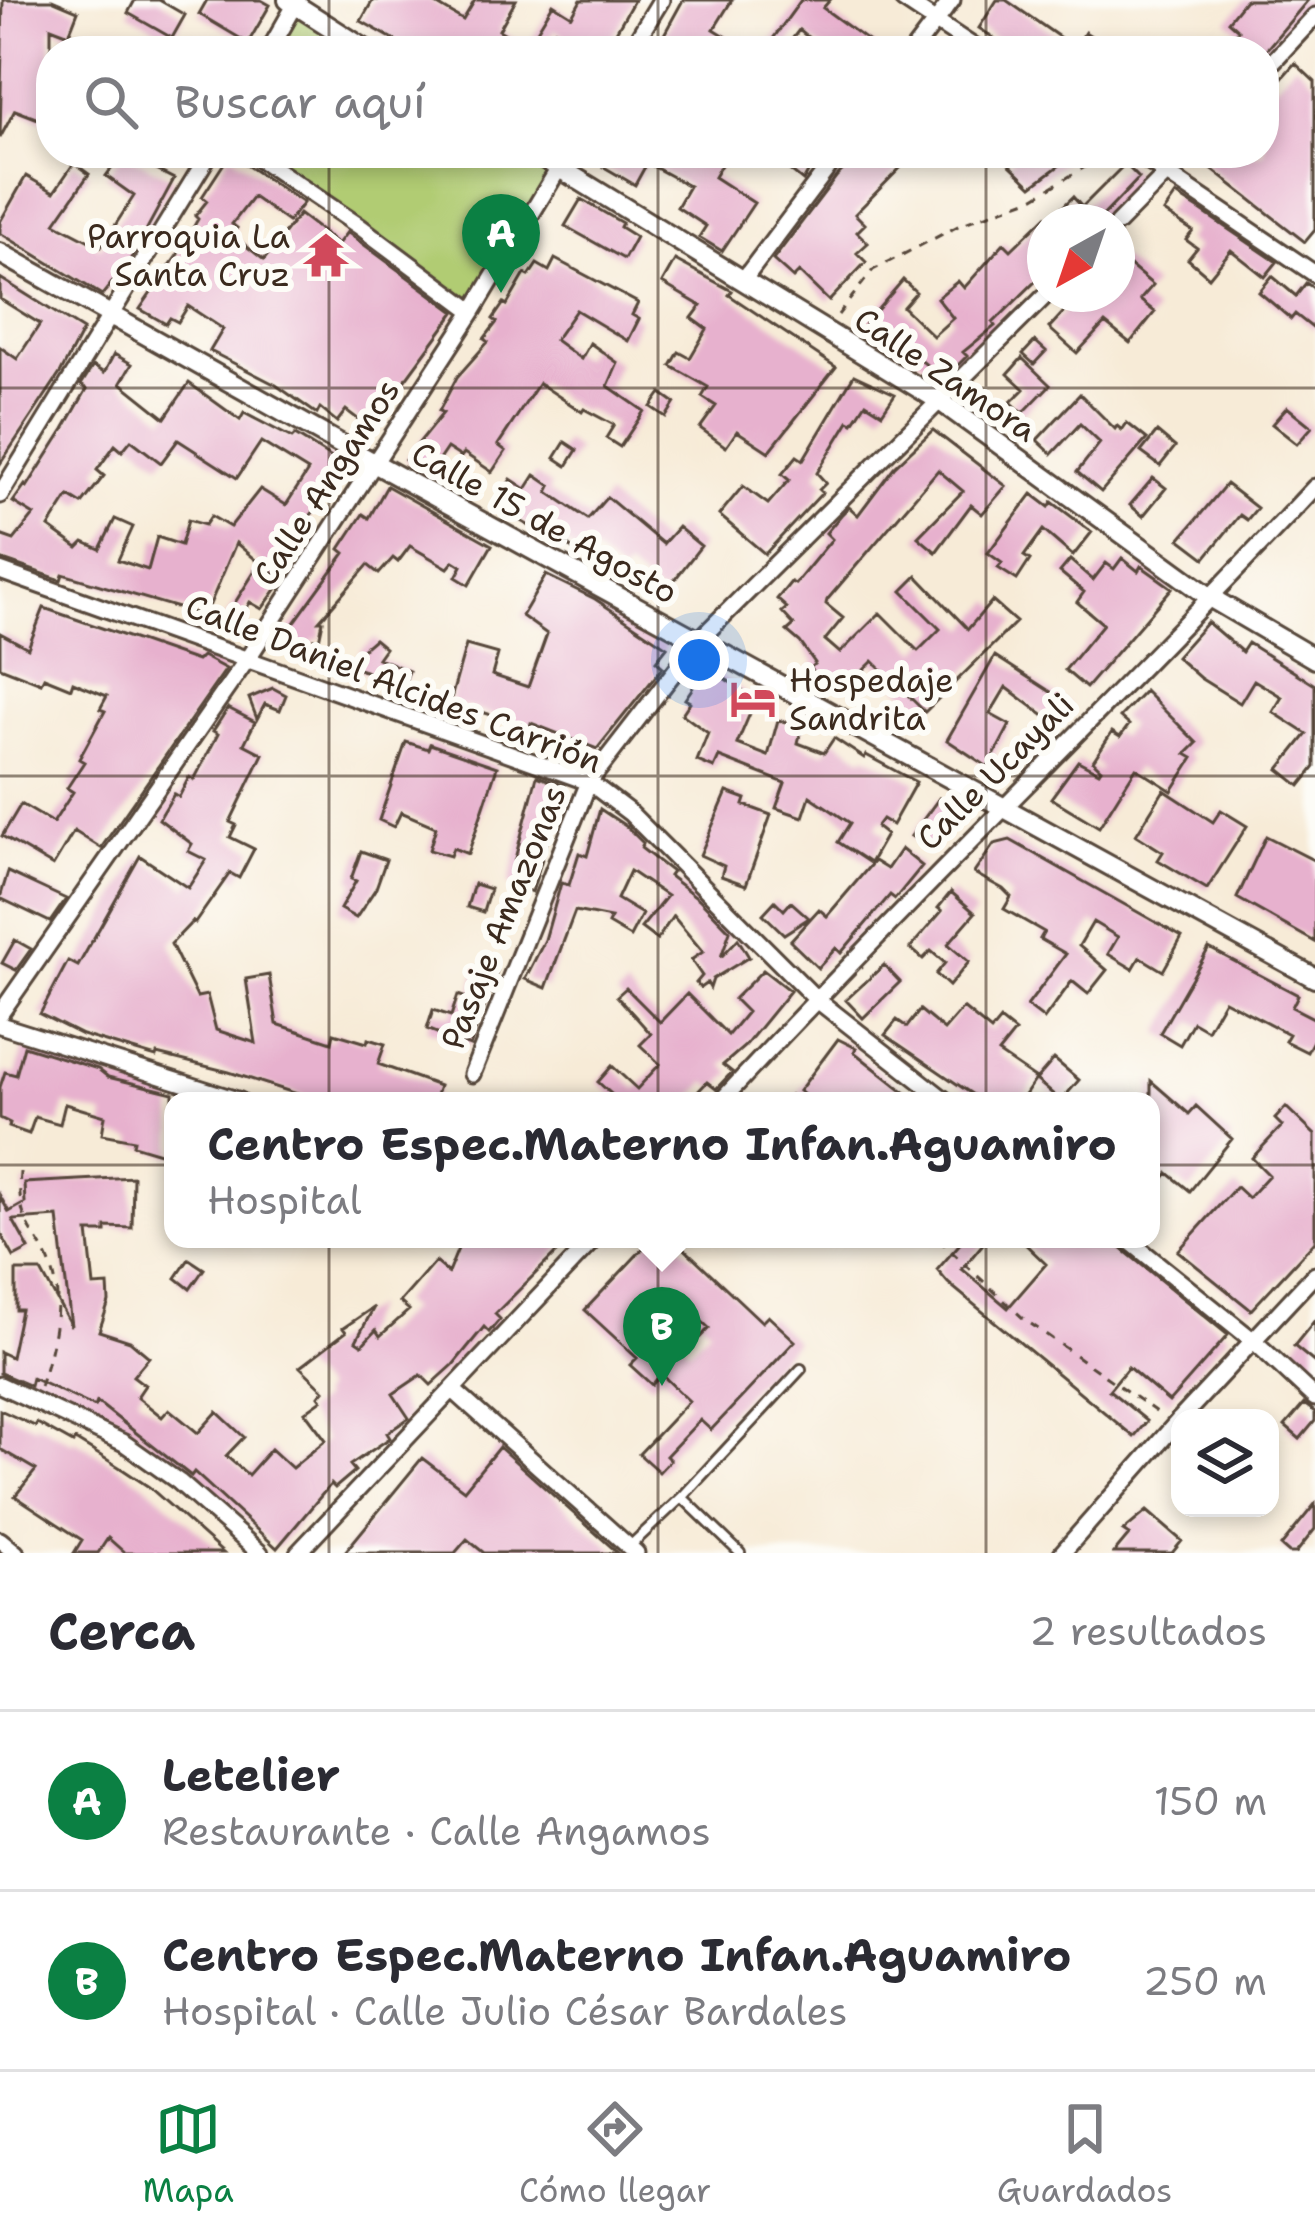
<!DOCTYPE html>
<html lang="es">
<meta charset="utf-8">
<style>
:root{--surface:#fff;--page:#f7f7f7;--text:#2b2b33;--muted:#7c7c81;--line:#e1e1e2;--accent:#0b8043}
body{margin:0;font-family:"Shantell Sans",sans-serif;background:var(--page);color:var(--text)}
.controls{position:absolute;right:36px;bottom:36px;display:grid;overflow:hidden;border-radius:24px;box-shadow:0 6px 18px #0003}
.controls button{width:108px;height:108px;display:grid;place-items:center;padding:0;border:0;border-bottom:3px solid var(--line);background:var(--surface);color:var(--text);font:60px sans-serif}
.compass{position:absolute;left:1027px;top:204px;width:108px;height:108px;border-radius:50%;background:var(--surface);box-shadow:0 6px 18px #0003;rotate:220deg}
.you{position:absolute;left:699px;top:660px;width:42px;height:42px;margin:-30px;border:9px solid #fff;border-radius:50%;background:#1a73e8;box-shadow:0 0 0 18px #1a73e833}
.badge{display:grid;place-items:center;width:78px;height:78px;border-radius:50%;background:var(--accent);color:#fff;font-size:39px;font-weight:700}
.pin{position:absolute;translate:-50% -99px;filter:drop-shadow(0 3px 6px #0008)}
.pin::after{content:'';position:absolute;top:63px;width:42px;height:36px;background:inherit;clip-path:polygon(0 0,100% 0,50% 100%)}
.popup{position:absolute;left:164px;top:1092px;width:996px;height:156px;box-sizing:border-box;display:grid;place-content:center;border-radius:24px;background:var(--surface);filter:drop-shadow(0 3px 9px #0005);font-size:39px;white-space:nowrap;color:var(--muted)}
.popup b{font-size:45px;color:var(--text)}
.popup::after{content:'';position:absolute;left:50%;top:100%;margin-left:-24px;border:24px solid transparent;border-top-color:var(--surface)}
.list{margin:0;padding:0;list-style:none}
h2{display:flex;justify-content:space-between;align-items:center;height:156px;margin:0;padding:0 48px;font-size:51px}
h2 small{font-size:39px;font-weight:400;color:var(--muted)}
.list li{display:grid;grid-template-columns:78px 1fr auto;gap:36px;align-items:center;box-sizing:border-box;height:180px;padding:0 48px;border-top:3px solid var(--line)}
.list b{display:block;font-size:45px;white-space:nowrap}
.list p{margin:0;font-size:39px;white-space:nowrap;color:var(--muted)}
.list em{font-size:39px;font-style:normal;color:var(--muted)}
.icon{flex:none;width:66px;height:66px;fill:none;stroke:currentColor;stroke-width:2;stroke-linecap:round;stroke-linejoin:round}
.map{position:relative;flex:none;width:1315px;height:1553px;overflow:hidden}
.search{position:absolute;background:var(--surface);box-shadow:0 6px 18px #0003;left:36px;right:36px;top:36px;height:132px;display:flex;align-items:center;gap:30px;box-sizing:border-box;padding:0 42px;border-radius:48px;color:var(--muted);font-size:45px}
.sheet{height:516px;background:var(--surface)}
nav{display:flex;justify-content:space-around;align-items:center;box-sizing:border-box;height:168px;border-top:3px solid var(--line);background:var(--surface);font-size:33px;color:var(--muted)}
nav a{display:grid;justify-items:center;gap:6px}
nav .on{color:var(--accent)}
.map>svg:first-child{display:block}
</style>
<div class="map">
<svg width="1315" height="1553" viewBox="0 0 1315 1553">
<rect width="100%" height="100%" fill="#fdfcf7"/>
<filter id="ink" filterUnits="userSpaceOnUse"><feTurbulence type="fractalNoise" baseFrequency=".00833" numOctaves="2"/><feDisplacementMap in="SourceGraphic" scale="24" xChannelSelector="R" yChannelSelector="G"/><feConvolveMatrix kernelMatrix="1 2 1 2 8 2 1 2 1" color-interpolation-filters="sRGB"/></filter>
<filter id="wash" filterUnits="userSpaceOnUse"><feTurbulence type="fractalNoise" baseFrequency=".004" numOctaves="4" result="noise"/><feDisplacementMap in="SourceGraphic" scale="48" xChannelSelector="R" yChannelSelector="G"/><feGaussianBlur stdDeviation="2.7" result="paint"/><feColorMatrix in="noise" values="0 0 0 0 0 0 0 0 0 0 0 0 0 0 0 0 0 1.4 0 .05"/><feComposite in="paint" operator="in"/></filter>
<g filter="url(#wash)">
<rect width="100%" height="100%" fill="#f7ebd7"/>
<path fill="#b1cc73" stroke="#767b48" stroke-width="3" d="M296,5l72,46h-99z
M251,153h284l24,14 -86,144z"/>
<g id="blocks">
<path fill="#e7b1ce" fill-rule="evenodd" d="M3,0h49l26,11 -9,23 -18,-7v97l-36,-14 -15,28z
M135,0h24l26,15 -13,23 -44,-25z
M207,0h54l9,5 -22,38 -49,-29z
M373,0h56l34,20 12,-20h41l-17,30 28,17 26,-43 19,12 9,-16h53l-29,51h-18l-32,-21 -14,21h-127l-53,-30z
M683,0h49l-18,29 36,22h-95z
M801,0h29l-7,8 59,43h-57l-26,-21 -16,21h-19z
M997,0h9l69,48 10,-16 30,19h-102l-34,-23z
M1245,0h63l-43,51h-46l19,-21 -10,-9z
M1295,63l20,19v148l-10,12 -100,-78 9,-11h50v-55z
M123,153l51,26 -45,83 -27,33 -102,-62v-11l26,-46 28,16 20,-29 15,11 -34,49 46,24 33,-51 -28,-20z
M612,153h116l-14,24 40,26 -32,48 -23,-14 7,-11 -29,-19 12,-21 -42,-23 -12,22 -31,-18z
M768,153h51l-16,28z
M860,153h40l8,7 -53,54 10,10 -8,8 11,11 -11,10 9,9 -37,39 -30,-29 -6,6 -20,-18 63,-83z
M1017,153h59l-44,33 -23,-22z
M230,154l73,49 -15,19 -35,-25 -21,27 5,4 -5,7 32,25 35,-46 39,30 9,-12 108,80 -58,79 -30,35 -21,-16 -9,12 -17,-14 -3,6 -41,-29 -66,-34 13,-22 -35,-23 -10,16 -8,-4 -4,6 -26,-15 38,-55 20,-35 -3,-3 12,-15 -5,-4z
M1125,164l14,14 -42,44h-50l26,-25 9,10z
M1176,195l24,15 77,52 -12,15 -34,-27 -22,27 -21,-18 9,-11 -11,-8 7,-9 -29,-19z
M581,199l41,24 -2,4 16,10 -12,22 -59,-33z
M1045,217v55l-52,51 2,3 -32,26 4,4 -12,12 -5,-6 -11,13 -31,-25 -13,-9 -5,3 -25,-20 38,-44 13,12 -13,15 30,29 20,-18 -16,-20 21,-17 6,7 40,-45 7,7z
M1117,255l36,30 -13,15 15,12 -25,31 -25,-20 -28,30 -28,-25 24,-26 9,9 14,-17h21z
M555,259l83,44 -6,12 7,4 -11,22 -52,-31 -21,30 26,19 9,-16 28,20 -10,23 36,25 -24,36 -14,-9 8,-13 -30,-16 -2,3 -43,-29 -41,62 8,6 -14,21 -28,-19 -3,4 -14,-9 -19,28 -23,-16 38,-47 -4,-2 18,-34 31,-35 -4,-3 13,-17 -4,-3 11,-16 3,2 18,-31 4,2 8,-12 12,7z
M675,260l57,31 -3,4 107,72 -67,85 -32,-21 -11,16 -26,-19 16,-22 -14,-9 6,-10 -37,-21 8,-14 11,6 17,-29 -15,-11 9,-12 -39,-23z
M1272,276l24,20 10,-13 9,6v41l-20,-16 -4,5 -32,-27z
M0,278l83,52 -22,42 -61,92v-117l17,12 23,-35 -40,-25z
M1035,341l11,10 -12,13 -11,-10z
M114,354l18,10 -11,19 44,35 24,-35 51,37 4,-7 48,25 3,-3 51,32 -75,103 12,10 -21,29 -12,-7 -13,25 -13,-7 36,-57 -24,-20 -31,73 -142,-42 -2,6 -61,-21v-24l14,5 20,-25 -21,-13 12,-17 2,2 37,-58 23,-40 -6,-4 12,-19 11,7zM131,440l30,23 17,-23 59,38 24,-36 47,29 -22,34 -26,-16 -30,38 -19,-11 -6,9 -17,-5 -7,25 -24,-8 -9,33 -30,-10 15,-33 -18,-8 -15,30 -16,-7 -6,6 -29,-21 20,-31 13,8 22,-28 -7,-6 18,-25 7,6z
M1022,358l28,27 -27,28 -12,-11 13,-13 -16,-15z
M854,375l41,19 -13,19 -16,-10 -13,20 -4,-2 -32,52 9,10 -7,7 3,3 -57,61 -46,-39 24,-29 25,18 21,-24 -7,-6 15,-18 6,4z
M661,393l14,10 -9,14 -15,-10z
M1080,394l35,35 2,-3 5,4 5,-7 20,16 -46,53 -24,-20 23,-29 -20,-19 -28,30 -15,-14z
M1287,407l25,20 -15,17 -25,-20z
M933,430l73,56 -24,28 -11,-9 -35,47 -18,-15 45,-46 -25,-21 -111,130 -1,4 17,14 -18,22 15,13 40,-40 38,38 22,-22 -38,-38 15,-15 51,53 24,-28 24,21 -91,90 -52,-51 -30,29 -13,-14 -6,6 -14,-14 5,-5 -15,-21 -13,-11 7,-6 -12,-13 5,-4 -10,-9 14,-17 4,2 37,-45 -6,-6 15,-18 8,-8 9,8 36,-48z
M1157,432l18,15 -15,19 -19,-14z
M565,442l12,8 -10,16 -12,-8z
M535,475l16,11 -3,6 40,27 19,-22 56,47 15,-17 23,19 -39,50 -35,-28 -6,6 -29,-24 -7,9 -31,-25 -3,4 -57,-32 17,-27 15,10z
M1153,478l13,10 -23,28 -13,-11z
M1226,484l31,24 -10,12 -7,-5 -35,43 -25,-19z
M387,486l105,59 -23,40 -13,-8 6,-11 -8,-5 -6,7 -38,-22 -12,16 -5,-4 -14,16 -11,-9 -49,56h4l-4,19 -5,-1 -4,14 -13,-4 -14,-11 62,-85 -5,-4 23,-35 6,4z
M1032,494l17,13 3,-5 40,30 -19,24 -30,-26 -19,26 6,4 -13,20 -19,-12 4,-5 -14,-10z
M1122,558l16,13 3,-5 31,22 -86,100 -21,-18 38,-46 -26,-22 7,-10 -24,-20 10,-12 23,20 13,-17 8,6z
M546,575l49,24 72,48 -11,14 7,6 -66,82 -66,-26 -1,4 -80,-25 16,-57 32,9 -6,21 36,12 19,-53 -25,-18z
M44,608l153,53 5,-5 24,13 -125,179 -27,-17 -21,35 -51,-30 19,-32 32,19 20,-31 -6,-4 17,-26 -5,-3 26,-48 -5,-2 7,-13 -34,-14 -2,6 -27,-11 -3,6 -41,-16v-34l28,15z
M1207,622l35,30 6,-9 67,42v82l-15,19 -21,-17 28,-35 -34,-22 9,-15 -28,-17 -14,23 -40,-25 -24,-21z
M374,639l11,9 -7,10 31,13 -5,13 -49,-16 6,-18z
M995,656l76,49 -17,18 -48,-36 -16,27 20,11 -22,42 -41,-27z
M707,667l38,25 -3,4 12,8 -17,40 31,12 10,-36 24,6 -4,17 26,10 10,-15 30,20 2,-3 50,27 -24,43 -10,-6 -6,8 10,8 -16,28 -32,-21 12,-19 -40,-27 -7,21 -27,-9 9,-25 -66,-26 -5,11 -17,-7 11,-28 -26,-19 8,-12 -5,-3z
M273,688l13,7 -6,15 -15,-6 -8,15 -8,-21z
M1145,691l52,52 -11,11 7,4 -21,33 -36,-23 -37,59 -48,-29 27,-37 21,11 2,-3 -8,-8 19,-29 8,5 9,-12 -9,-8z
M228,708l27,14 -11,22 19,10 -33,68 6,3 -6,12 24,12 -15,29 -9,-5 -35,50 -2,-2 -22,23 26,53 10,-2 9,35 40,13 -10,-64 23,-4 8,49 55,18 2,-9 33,10 1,-4 17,5 -7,20 61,22 -5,15h-115l-90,-29 -72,-18 -1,3 -74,-22 -42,-21 28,-53 10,5 62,-110 48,32 18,-28 -18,-9 4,-7 -33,-25 15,-25 5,3 10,-20 5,3 24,-46 -5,-3z
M406,742l22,7 2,-5 67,23 -29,87 -15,-6 -3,8 -21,-6 7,-23 -35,-15 -7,15 -15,-7z
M537,776l27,10 -32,106 -24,-7z
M1164,790l49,32 8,-12 26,16 -40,63 -49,-29 5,-8 -27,-17z
M727,792l19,7 -2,6 27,10 -25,70 -25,-9 3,-10 -24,-11z
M939,798l21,15 -26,37 -23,-14z
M600,809l27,18 16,16 -2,5 31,24 -3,4 30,23 31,32 -9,26 17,-18 11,18 -36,22 -3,9 -3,-5 -7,5 -4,-5 6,-7 -11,-16 12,-8 -30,-36 -16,24 -16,-12 26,-32 -37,-25 -13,28 25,15 -12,23 -22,-13 3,-6 -36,-7 -29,77 -21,-9 20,-39 16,-57 8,2 10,-32 8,3z
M1266,836l49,25v81l-78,-44z
M1010,840l172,97 -19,34 -23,-14 -7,12 -25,-15 10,-17 -25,-15 -14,24 28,24 -19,24 -16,-13 -28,38 -17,-13 39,-52 -26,-15 4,-7 -40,-23 7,-12 -8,-8 -29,-16 20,-29z
M901,849l21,17 -27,33 -5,-4 -49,58 -5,-5 -18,20 -28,-27 29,-32 8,7 47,-55 13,8z
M361,851l25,9 -10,28 -20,30 -16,-9 16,-28 -5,-2z
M8,872l58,27 -16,23 -50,-24z
M474,884l16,5 -7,23 -16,-5z
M951,892l24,21 -27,31 21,18 -20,24 -13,-12 9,-11 -14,-12 -8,8 -13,-11 32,-37 -4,-3z
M775,901l9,9 7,-8 18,16 -25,16 -21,-20z
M15,940l16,9 -15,21 -14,-7z
M1209,948l89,47 -6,12 23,12v18l-8,15 -22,-11 4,-7 -65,-34 -17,30 -14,-8 -13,23 -20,-12z
M884,965l16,17 -37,36 -17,-18z
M477,966l20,5 -27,75 -43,-17 6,-19 18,6 7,-21 11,4z
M763,970l27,21 -45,55 -22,19 9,7 -16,17 -9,-7 -18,19h-70l-21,-19 14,-16 25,23 23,-25 -20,-19 11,-11 -34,-38 9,-8 34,34 27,-28 41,41 19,-23 -13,-13z
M963,1008l28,23 9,-11 15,12 -17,21 38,26 -15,22h-39l-97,-66 12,-15 10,7 13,-17 24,20z
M838,1039l18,9 -2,4 62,49h-104l-13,-10z
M24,1046l74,23 10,8 65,16v64l-40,-12 1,-5 -32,-6 3,-18 -40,-12 -5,20 -25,-7 -6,17 -20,-7 1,-4 -10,-5v-31l5,-15 11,3z
M1054,1059l25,21 -18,21 -25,-21z
M1151,1081l38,33 7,-8 36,33 -42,52 -22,-18 -17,21z
M1286,1107l29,28v106l-64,69 -73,-59 58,-64 12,11 21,-23 -17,-17 30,-32 -7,-7z
M133,1177l-1,51 -26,-1v5h-18l6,54 14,-1 1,17 -10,29 31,10 19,16 -16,19 12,9 -8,12 25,20 7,-8 29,24 19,-21 27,25 -18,19 22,19 23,-26 21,19 34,-28 -21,-28 17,-12 -3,-4 5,-6 -24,-23 46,-35 -3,-4 31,-21 -18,34 6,4 14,-15 4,6 29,-26 -9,-8 35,-40 13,11 14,-34h108l-75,75 5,5 -11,13 -5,-5 -31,38 -22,20 -10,-10 -28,19 16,24 -22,15 3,5 -40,27 5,6 -20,17 -4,-4 -54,64 -83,-76 -3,4 -94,-74 -2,5 -63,-29 -2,8 -30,-13v-21l11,5 10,-47h-5v-39h25l30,55 -13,-109 -45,3 16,29 -15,8 -14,-25v-36l9,16 16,-9 -1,-20z
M652,1239h22l88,83 6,-6 27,25 -84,89 -11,-10 -34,36 4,4 -11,12 -20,-18 50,-53 -28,-27 -9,11 -22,-20 7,-7 -52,-48zM665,1287l44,41 -20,21 -44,-41z
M964,1239h23l-25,30 46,39 38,-44 -26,-25h90l118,96 -59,67 -41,-35 -19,23 38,31 -13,16 -186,-154 -11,-13z
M189,1259l15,10 -14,20 -14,-11z
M1315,1320v43l-21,-17z
M1304,1404l11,8v9l-15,18 -15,-13z
M0,1410l35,16 2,-3 36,20 2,-3 44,27 30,20 74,66h-98l-17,-15 -10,15h-24l8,-13 -67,-44 21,-26 -36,-21z
M499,1447l119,106h-134l-17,-14 -12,14h-111l78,-95 42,32z
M1315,1504v25l-19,24h-7l-8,-7z
M1147,1511l35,30 -10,12h-58l15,-18 -6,-4z"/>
</g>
</g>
<g filter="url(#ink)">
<use href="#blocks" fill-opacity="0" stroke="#57473a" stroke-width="3"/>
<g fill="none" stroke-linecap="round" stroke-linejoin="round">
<g stroke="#57473a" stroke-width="14">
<path id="service" d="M682,1497l119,-128
M630,1546l52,-49 58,56"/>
</g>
<g stroke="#57473a" stroke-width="21">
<path id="minor" d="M903,0l77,51
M269,51l29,-51
M630,51l31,-51
M913,51l39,-51
M1264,71l51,-55
M251,153l108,73 114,85
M1136,153l179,121
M1117,224l70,-71
M744,279l95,-126
M0,495l210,-342
M0,571l589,211 41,31 186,186 130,102
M0,1014l248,-356 225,-347 95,-158
M0,1025l240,76
M472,1074l117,-292 110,-142 348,-346
M721,1101c194,-209 400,-406 594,-614
M1127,1239l128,103 60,56
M0,1385l124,58 55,39 81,71
M453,1390l183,163
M1181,1418l134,-144
M0,1540l16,13
M298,1553l296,-314
M1062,1553l118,-134"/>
</g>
<g stroke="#57473a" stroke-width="24">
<path id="tertiary" d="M288,0l80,51
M535,153l405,248 271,197 104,61
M0,253l374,210 941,515"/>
</g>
<path stroke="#57473a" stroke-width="3" stroke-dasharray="9 9" stroke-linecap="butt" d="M838,315l35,-45 89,-46 73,-27 73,-44
M789,1094l8,7
M20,1172c-4,61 21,57 34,104 9,33 -4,79 -14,111
M938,1239l86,80 135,95"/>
<use href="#service" stroke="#fff" stroke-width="8"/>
<use href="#minor" stroke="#fff" stroke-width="15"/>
<use href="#tertiary" stroke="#fff" stroke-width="18"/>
</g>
</g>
<path fill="none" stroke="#3b2a1e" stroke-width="3" stroke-opacity="0.55" d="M329,0v51M658,0v51M986,0v51M329,153v1400M658,153v1400M986,153v1400M0,388h1315M0,776h1315M0,1165h1315"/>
<defs>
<g id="temple-bare" transform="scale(3.6)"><path d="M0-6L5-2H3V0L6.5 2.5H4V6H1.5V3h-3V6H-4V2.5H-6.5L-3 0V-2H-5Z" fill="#d1495b" stroke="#fdfcf7" stroke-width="2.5" paint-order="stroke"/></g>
<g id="hotel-bare" transform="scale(3.6)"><path d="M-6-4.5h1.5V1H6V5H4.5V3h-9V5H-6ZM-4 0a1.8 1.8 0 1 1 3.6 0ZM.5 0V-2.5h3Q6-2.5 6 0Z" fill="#d1495b" stroke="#fdfcf7" stroke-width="2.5" paint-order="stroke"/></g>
</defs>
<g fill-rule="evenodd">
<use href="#temple-bare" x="326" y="255"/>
<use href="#hotel-bare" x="753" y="699"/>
</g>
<g text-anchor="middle" stroke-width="12" stroke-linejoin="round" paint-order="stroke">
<g font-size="33" fill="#3b2a1e" stroke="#fdfcf7" text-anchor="end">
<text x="290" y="248">Parroquia La<tspan x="290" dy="38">Santa Cruz</tspan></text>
<text x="789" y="692" text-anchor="start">Hospedaje<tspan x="789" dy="38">Sandrita</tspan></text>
</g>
<g font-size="33" fill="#3b2a1e" stroke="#fdfcf7">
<text transform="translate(946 374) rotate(34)" y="12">Calle Zamora</text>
<text transform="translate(326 482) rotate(-57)" y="12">Calle Angamos</text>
<text transform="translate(545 522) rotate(29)" y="12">Calle 15 de Agosto</text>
<text transform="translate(394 683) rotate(21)" y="12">Calle Daniel Alcides Carrión</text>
<text transform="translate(995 771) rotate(-45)" y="12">Calle Ucayali</text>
<text transform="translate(503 917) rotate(-68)" y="12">Pasaje Amazonas</text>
</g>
</g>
</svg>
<div class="controls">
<button><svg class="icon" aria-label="layers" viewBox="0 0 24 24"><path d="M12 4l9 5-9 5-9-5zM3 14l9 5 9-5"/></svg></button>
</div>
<svg class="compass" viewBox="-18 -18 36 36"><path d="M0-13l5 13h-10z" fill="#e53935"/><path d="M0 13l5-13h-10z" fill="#7c7c81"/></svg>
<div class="you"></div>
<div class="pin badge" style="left:501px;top:293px">A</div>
<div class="pin badge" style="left:662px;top:1386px">B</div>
<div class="popup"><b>Centro Espec.Materno Infan.Aguamiro</b>Hospital</div>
<div class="search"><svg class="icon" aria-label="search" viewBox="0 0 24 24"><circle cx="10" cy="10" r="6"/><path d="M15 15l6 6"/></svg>Buscar aquí</div>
</div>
<section class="sheet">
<h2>Cerca<small>2 resultados</small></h2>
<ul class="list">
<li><span class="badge">A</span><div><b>Letelier</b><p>Restaurante · Calle Angamos</p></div><em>150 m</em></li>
<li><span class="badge">B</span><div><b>Centro Espec.Materno Infan.Aguamiro</b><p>Hospital · Calle Julio César Bardales</p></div><em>250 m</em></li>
</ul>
</section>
<nav>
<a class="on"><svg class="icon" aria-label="map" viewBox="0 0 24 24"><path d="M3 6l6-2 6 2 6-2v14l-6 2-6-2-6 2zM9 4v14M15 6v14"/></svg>Mapa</a>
<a><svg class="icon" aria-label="directions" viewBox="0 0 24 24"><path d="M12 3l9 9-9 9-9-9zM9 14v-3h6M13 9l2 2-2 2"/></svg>Cómo llegar</a>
<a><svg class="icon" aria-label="saved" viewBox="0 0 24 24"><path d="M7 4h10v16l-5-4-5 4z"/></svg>Guardados</a>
</nav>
